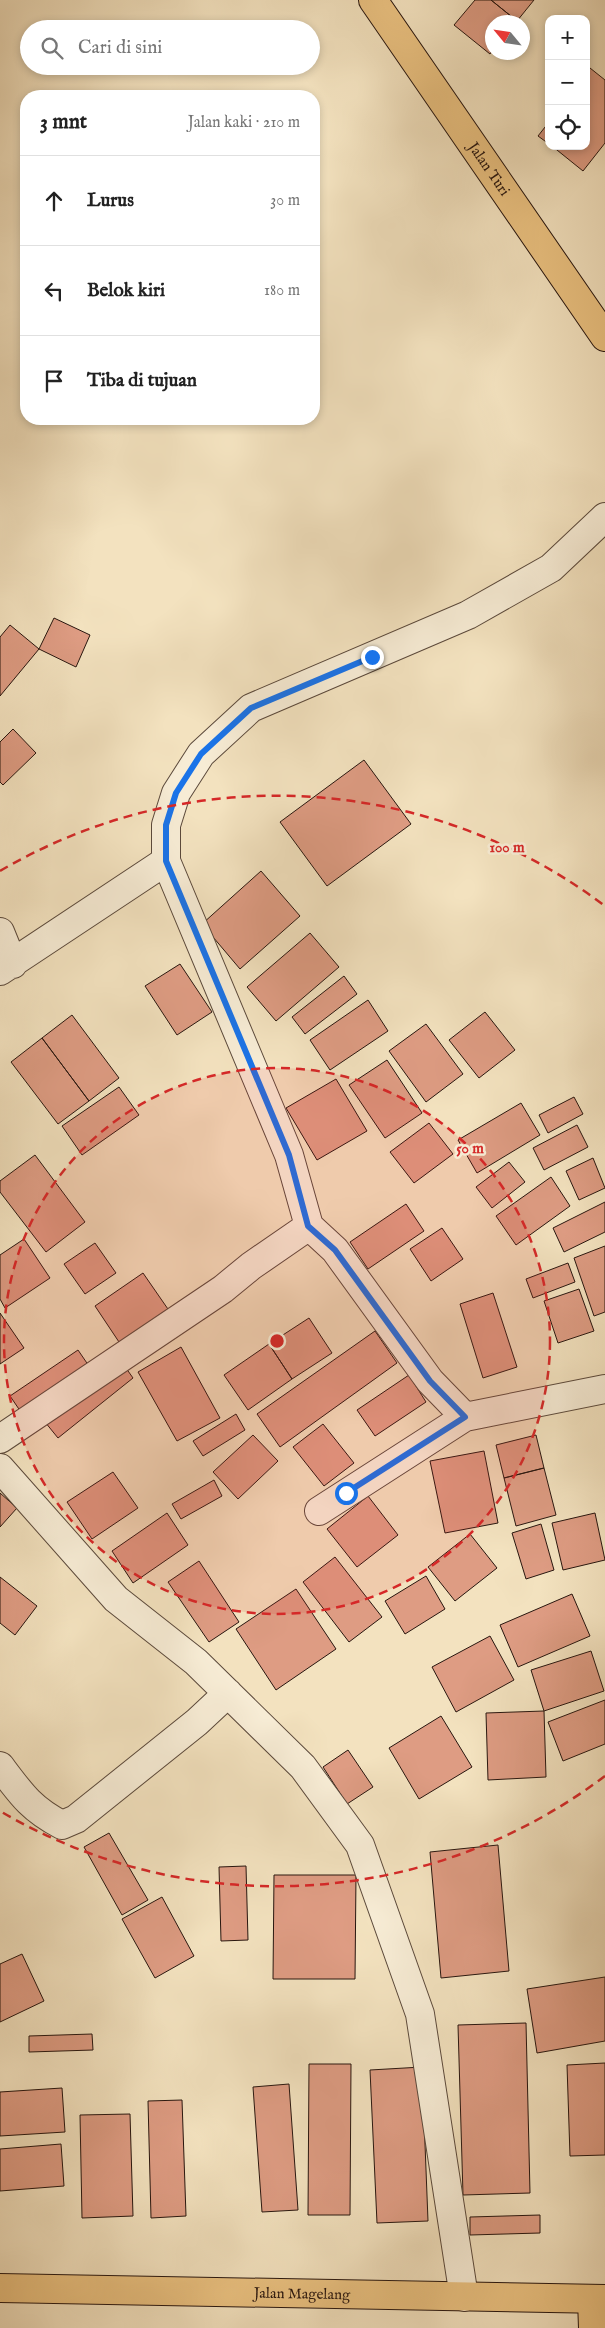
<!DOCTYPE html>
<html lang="id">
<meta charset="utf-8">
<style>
:root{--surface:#fff;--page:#f2f2f2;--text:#222;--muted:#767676;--line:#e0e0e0}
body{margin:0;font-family:"IM FELL English",serif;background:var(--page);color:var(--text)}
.controls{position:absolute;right:15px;top:15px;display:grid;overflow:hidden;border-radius:10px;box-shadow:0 2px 8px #0003}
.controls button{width:45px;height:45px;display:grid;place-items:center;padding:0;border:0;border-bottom:1px solid var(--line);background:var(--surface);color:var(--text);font:25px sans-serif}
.compass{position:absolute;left:485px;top:15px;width:45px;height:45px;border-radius:50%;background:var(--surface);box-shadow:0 2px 8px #0003;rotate:299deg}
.stop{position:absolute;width:15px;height:15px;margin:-11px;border:4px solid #1a73e8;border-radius:50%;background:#fff}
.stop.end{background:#1a73e8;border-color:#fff;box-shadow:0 1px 5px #0008}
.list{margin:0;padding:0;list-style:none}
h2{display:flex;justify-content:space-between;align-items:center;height:65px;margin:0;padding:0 20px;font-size:21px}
h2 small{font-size:16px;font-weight:400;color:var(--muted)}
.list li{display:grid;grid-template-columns:32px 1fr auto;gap:15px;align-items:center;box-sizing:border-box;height:90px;padding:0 20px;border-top:1px solid var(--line)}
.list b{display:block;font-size:19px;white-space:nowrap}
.list em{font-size:16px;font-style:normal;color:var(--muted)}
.icon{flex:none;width:28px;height:28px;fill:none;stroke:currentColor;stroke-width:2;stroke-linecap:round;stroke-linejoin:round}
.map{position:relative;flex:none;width:605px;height:2328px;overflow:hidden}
.search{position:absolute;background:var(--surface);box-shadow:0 2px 8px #0003;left:20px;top:20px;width:300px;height:55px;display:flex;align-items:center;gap:12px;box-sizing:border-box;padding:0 18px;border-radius:28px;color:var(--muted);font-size:19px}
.panel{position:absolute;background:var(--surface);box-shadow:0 2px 8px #0003;left:20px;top:90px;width:300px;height:335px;border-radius:20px}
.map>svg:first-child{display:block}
</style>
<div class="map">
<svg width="605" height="2328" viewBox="0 0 605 2328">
<rect width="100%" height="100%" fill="#f3e2bf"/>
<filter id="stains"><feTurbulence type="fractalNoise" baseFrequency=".004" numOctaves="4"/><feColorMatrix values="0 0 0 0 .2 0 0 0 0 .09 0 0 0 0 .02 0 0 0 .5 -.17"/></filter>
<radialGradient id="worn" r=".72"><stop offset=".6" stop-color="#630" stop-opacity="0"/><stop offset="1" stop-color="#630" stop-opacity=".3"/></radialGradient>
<path fill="#de9c83" stroke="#28160f" d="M475,0h16l26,21 -25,1v29l-2,3 -36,-29z
M491,0h43l-17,21z
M590,68l15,12v63l-22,28 -31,-25h34v-72z
M549,122v22l-11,-8z
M54,618l36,17 -14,32 -37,-18z
M10,625l29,24 -39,47v-59z
M13,729l23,24 -33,32 -3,-3v-40z
M364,760l47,64 -84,62 -47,-64z
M261,871l39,45 -60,53 -38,-45z
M310,933l29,34 -63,54 -29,-34z
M180,964l32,48 -35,23 -32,-49z
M344,976l13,18 -52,40 -13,-17z
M368,1000l20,31 -58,39 -20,-30z
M485,1012l30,38 -36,28 -30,-38z
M72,1015l47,63 -30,23 -47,-63z
M426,1024l37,50 -37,28 -37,-51z
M42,1038l47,63 -31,23 -47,-62z
M387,1060l35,53 -37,25 -36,-53z
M336,1079l31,52 -50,29 -31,-52z
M119,1087l20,28 -57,40 -20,-29z
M574,1097l9,17 -35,19 -9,-18z
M521,1103l19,32 -63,38 -19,-33z
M429,1123l24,31 -39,29 -24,-31z
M577,1125l11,22 -44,23 -11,-22z
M35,1155l50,67 -39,30 -46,-60v-11z
M593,1158l12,30 -26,12 -13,-29z
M509,1162l16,20 -33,26 -16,-21z
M551,1177l19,29 -54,39 -20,-29z
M605,1202v30l-41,20 -11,-24z
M406,1204l18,27 -56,38 -18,-27z
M442,1228l21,31 -32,22 -21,-32z
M24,1239l26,39 -45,30 -5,-9v-44z
M95,1243l21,30 -31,21 -21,-30z
M605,1246v66l-11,4 -20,-58z
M568,1263l7,19 -42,16 -7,-19z
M143,1273l27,39 -49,33 -26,-39z
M579,1289l15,42 -36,12 -14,-42z
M493,1293l24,74 -34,11 -23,-74z
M0,1313l24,35 -24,16z
M309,1318l23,35 -40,26 -23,-35z
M375,1331l22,32 -117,84 -23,-33z
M269,1344l23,35 -44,31 -24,-35z
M181,1347l39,71 -43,23 -39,-69z
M78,1350l13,19 -68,46 -13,-19z
M121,1361l12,17 -75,60 -13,-16z
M409,1375l17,27 -51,34 -18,-26z
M236,1414l9,16 -42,26 -10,-15z
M323,1424l31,39 -30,23 -31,-39z
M253,1435l25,26 -40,38 -25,-27z
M536,1435l8,33 -40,10 -8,-33z
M484,1451l14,72 -53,10 -15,-72z
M544,1468l12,47 -40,11 -12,-48z
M113,1472l25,36 -46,31 -25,-37z
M214,1480l8,16 -41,23 -9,-15z
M0,1493l17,15 -17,19z
M368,1496l30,39 -41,32 -30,-38z
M167,1513l21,32 -55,38 -21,-32z
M595,1513l10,47 -42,10 -11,-47z
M541,1524l13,46 -28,9 -14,-46z
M470,1534l27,34 -42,33 -27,-34z
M335,1557l47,60 -33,25 -46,-60z
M199,1561l40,61 -30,20 -41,-60z
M426,1576l19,33 -40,25 -20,-33z
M0,1577l37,29 -22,29 -15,-12z
M296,1589l40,60 -60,41 -40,-61z
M572,1594l18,42 -72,31 -18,-42z
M490,1636l24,44 -58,32 -24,-45z
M591,1651l13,40 -60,20 -13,-41z
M605,1700v44l-42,17 -15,-39z
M544,1711l2,66 -58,3 -2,-67z
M441,1716l31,51 -53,32 -30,-51z
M348,1750l25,37 -26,17 -24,-37z
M109,1833l39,67 -26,15 -38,-68z
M498,1845l11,126 -68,7 -11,-126z
M246,1866l2,74 -27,1 -2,-74z
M274,1875h82l-1,104h-82z
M162,1897l32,59 -39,22 -33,-59z
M22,1954l22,47 -44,21v-58z
M605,1977v64l-68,12 -10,-64z
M526,2023l4,170 -67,2 -5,-170z
M92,2034l1,16 -64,2v-16z
M605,2063v92l-35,1 -3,-91z
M309,2064h42l-1,151h-42z
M422,2067l6,154 -51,2 -7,-153z
M289,2084l9,126 -36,2 -9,-125z
M62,2088l3,44 -65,4v-44z
M182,2100l4,116 -35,2 -3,-117z
M130,2114l3,102 -51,2 -2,-103z
M61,2144l3,42 -64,5v-42z
M540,2215v18l-70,2v-18z"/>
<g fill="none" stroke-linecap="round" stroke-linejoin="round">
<g stroke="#5b493b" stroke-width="30">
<path id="minor" d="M0,932l13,32
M0,971l166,-110
M309,1226l26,24 95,131 35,36
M0,1439l223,-150 28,-23 58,-40 -20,-71 -123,-294v-36l10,-32 25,-39 50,-46 217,-93 83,-47 54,-51
M0,1468l116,131 80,63 107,105 57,78 60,169 44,283
M319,1511l146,-94 140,-28
M0,1766c21,28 31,43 62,59l14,-6 121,-97 31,-29"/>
</g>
<g stroke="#28160f" stroke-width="30">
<g id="major">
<path id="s1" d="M373,0l232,337"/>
<path d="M592,2299l1,29"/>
</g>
</g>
<g stroke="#28160f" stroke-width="30">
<g id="highway">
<path id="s2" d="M0,2288l605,11"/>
</g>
</g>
<use href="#minor" stroke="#f7ecd5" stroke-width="28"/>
<use href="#major" stroke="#eac180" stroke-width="28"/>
<use href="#highway" stroke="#eac180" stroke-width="28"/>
</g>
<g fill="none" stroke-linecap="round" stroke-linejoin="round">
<path stroke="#1a73e8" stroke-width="6" d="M346,1493l119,-76 -35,-36 -95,-131 -27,-24 -19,-71 -123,-294v-36l10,-32 25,-39 50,-46 121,-51"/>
</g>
<circle cx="277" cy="1341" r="273" fill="#d62828" fill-opacity=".12"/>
<g fill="none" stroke="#d62828" stroke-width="2.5" stroke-dasharray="9 6">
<circle cx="277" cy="1341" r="273"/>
<path d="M605 1776A545 545 0 0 1 0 1811M0 871A545 545 0 0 1 605 906"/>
</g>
<g text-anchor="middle" stroke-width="5" stroke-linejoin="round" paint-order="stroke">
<g font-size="15" fill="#28160f" stroke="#f7ecd5">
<text dy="5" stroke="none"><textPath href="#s1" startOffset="205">Jalan Turi</textPath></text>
<text dy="5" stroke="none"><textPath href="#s2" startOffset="302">Jalan Magelang</textPath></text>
</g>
</g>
<circle cx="277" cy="1341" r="8" fill="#d62828" stroke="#f7ecd5" stroke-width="2.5"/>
<g font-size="15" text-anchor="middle" font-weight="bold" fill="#d62828" stroke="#f7ecd5" stroke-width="5" stroke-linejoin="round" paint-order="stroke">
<text x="507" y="852">100 m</text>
<text x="470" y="1153">50 m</text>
</g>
<rect width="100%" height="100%" filter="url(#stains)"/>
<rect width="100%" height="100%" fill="url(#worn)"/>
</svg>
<div class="controls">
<button>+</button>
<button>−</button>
<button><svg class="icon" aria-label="locate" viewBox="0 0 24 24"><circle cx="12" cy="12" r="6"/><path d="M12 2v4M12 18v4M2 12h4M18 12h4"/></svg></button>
</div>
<svg class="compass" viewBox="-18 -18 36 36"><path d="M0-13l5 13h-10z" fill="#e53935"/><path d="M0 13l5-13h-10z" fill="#767676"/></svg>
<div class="stop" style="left:346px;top:1493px"></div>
<div class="stop end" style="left:372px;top:657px"></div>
<div class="search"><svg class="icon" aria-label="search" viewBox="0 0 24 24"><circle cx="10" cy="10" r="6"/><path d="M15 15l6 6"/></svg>Cari di sini</div>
<section class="panel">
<h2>3 mnt<small>Jalan kaki · 210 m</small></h2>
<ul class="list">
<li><svg class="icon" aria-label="ahead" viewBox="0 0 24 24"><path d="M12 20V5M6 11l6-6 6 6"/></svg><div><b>Lurus</b></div><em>30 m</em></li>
<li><svg class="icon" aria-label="left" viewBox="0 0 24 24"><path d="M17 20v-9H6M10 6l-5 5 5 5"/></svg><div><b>Belok kiri</b></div><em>180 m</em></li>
<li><svg class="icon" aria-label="arrive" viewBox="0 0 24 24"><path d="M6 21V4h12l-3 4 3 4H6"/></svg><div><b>Tiba di tujuan</b></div></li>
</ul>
</section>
</div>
